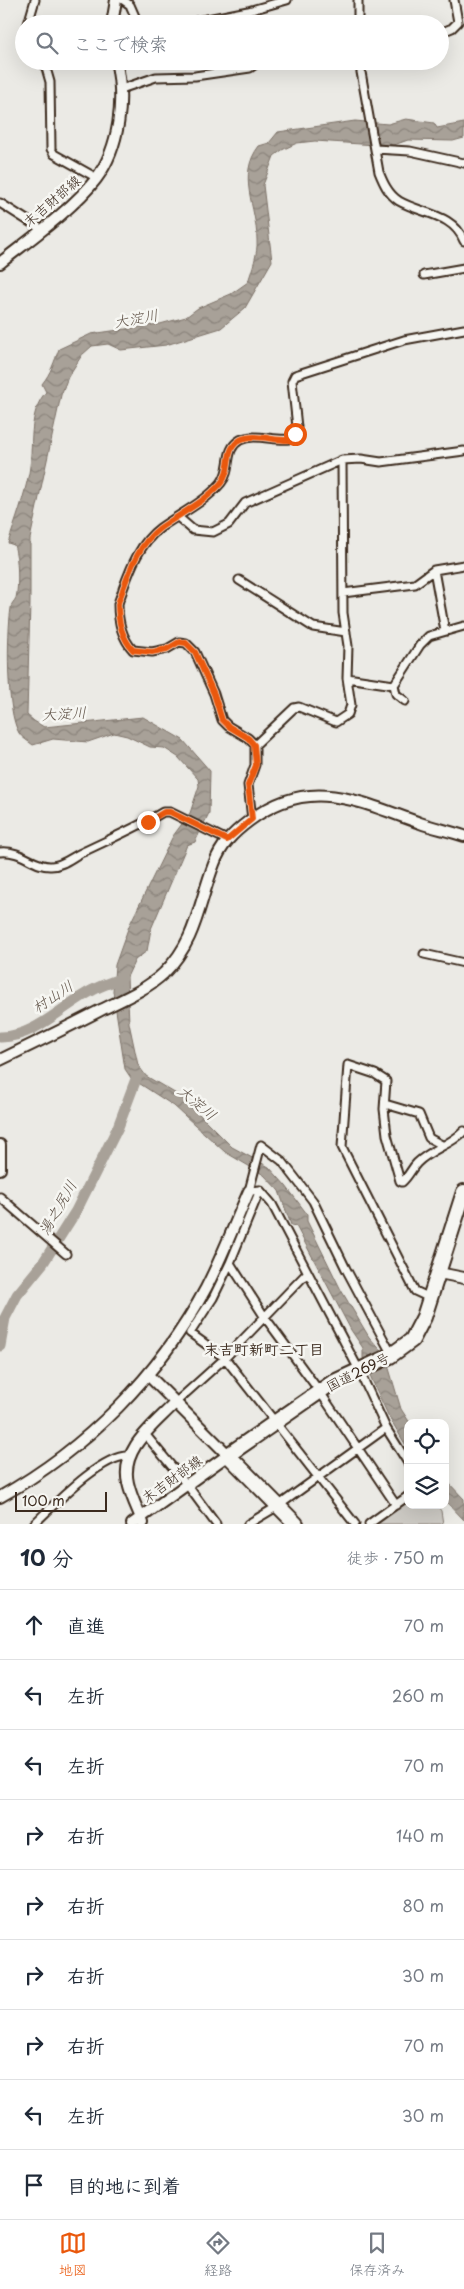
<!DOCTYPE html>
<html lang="ja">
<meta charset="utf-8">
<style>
:root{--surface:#fff;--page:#f6f6f7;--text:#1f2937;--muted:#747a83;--line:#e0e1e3;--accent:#ea580c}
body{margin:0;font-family:"Playpen Sans","Klee One",sans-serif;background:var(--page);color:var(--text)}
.controls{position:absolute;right:15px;bottom:15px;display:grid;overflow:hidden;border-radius:10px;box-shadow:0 5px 20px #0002}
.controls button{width:45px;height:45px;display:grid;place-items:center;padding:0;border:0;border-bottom:1px solid var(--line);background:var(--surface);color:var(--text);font:25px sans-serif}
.scale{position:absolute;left:15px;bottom:12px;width:92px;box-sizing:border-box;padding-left:5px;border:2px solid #3b2a1e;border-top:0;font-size:14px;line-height:18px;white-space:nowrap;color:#3b2a1e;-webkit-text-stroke:4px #f6f6f2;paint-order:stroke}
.stop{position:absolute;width:15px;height:15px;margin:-11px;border:4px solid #ea580c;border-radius:50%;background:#fff}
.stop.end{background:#ea580c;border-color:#fff;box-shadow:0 1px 5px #0008}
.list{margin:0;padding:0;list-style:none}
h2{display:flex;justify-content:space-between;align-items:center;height:65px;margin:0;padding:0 20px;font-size:21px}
h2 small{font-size:16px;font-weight:400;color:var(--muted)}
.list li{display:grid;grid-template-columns:32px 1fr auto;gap:15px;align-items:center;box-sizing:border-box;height:70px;padding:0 20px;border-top:1px solid var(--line)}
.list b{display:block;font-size:19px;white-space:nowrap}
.list em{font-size:16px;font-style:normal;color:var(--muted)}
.icon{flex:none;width:28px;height:28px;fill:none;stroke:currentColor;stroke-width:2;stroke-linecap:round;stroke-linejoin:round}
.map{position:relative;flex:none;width:464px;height:1524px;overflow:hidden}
.search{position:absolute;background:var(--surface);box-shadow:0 5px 20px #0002;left:15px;right:15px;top:15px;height:55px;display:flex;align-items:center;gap:12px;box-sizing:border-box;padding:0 18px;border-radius:28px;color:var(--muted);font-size:19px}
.sheet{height:695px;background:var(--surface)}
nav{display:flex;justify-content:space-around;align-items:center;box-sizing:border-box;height:70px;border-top:1px solid var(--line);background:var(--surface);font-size:14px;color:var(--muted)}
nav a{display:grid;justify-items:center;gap:2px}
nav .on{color:var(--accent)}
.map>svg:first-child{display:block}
</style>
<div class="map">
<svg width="464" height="1524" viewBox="0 0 464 1524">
<defs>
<pattern id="water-waves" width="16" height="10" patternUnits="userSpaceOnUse" patternTransform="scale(1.25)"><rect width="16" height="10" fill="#a8a198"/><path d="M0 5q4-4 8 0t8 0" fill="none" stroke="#8a837b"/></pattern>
</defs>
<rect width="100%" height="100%" fill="#ebeae5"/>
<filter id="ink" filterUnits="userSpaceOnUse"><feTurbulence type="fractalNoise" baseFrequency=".02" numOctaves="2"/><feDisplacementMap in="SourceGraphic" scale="10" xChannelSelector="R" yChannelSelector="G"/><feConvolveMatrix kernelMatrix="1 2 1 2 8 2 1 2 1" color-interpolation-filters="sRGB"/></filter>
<g filter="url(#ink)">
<path fill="#cdcac4" stroke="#847a71" d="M408,1498v7h29l4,6 2,13h-63l-3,-4z"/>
<path fill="url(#water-waves)" stroke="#7c7167" d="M406,119l28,4 3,5 27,-5v15l-11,3 -45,-1 -17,6 -76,-5 -18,2 -15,7 -8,6 -11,29 9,76 -27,47 -24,20 -55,17 -45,5 -13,-6 -16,2 -10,9 -14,22 -7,18 -31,144v64l-3,112 7,6 10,6 99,-10 40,23 27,31 -1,42 -14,29 -8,3 -36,84 -4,22 -12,9 -8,17 2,46 9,42 8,11 37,22 49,49 37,20 17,19 21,28v7l34,69 28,47 16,18 16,54 9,14h-2v26l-20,-34 -16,-35 -9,-22v-10l-12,-18 -55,-104 -5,-1 -12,-34 -15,-16 -39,-23 -51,-46 -43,-28 -6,-9 -12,-78 2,-26 14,-39 44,-90 17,-23 9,-27 -1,-7 -20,-22 -14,-9 -14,-1 -23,-11 -13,-3 -26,9 -35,-3 -20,6c-5,-4 -11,-7 -14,-12 -13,-22 -12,-99 -8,-125 0,-5 3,-6 5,-10 3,-12 2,-42 -2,-53l-6,-2c8,-23 16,-46 21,-70 5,-26 -2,-60 17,-81l-4,-8c9,-11 12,-22 17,-35l32,-15 69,-10 26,-7 12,-9 33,-14 17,-12c4,-13 10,-28 9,-42 0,-33 -21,-64 2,-94l10,-3 9,-11 77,-11 33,3z
M445,1479l19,20v21l-19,-20z"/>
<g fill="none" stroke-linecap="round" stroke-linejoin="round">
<path stroke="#a8a198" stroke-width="11" d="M0,1037c35,1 64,-33 93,-47 9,-5 19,-8 29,-12
M0,1346l5,-28 12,-23 26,-32 33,-52 42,-84 18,-48"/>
<g stroke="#3b2a1e" stroke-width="11">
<path id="street" d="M123,0l7,5 7,16 9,3
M28,24l7,-24
M182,24l66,-13 39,-11
M358,24v-24
M440,33l12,-5 6,-6 -4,-22
M44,61l6,21 1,67 3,5 43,24
M359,61l20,111c4,10 9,22 20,29 22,13 54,12 65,40
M121,89l35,-12 39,-1 55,-8 10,-7
M375,149l35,2 54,12
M0,203l41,26
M424,275l40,-7
M178,517l15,13 20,2 16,-8 16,-21 97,-43 19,-1 20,3 83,-11
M434,570l11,61
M239,580l74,47 33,5
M343,593l72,-9 19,-14 30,-5
M347,678l47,7
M405,701l-9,-7 -2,-9 26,-40 9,-9 35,-10
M255,745l39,-37 5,-1 37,15 12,-8 3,-9 -4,-27 1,-32 -5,-33 -1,-153
M252,819l-4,-34 7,-20v-20l-7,-7 -20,-12 -6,-6 -8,-26 -19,-42 -9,-9 -7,-1 -12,7 -15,3 -19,-2c-11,-12 -15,-30 -15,-46 1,-5 4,-10 5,-15 8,-22 17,-46 37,-61 21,-15 44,-25 61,-45 12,-14 2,-33 19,-43 14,-7 34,1 49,-1l8,-12 -5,-46 3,-6 109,-35 60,-11
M0,852c23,-2 33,15 51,14 12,0 22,-10 32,-14 27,-13 55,-25 80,-40h7l57,28
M424,954l40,9
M385,1104l34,10 10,24 13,7
M260,1190l-30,73 34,53 56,76 76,113
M0,1197l66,57
M230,1263l-17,35 -23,35 35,25 130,166
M430,1298l-15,-7 -73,-144 6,-82 27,9 11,7 -2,28 3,26 13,46 2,1c7,-6 9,-13 15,-19 14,-14 34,-18 47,-32
M392,1355l-46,-86 -33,-68 -31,-40 -21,-16 -12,46 11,-1 12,14 87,166 27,58 22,35
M175,1403l50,-45 82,-85
M145,1434l43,52 28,38
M34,1524c20,-19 68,-70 95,-68
M248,1524l30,-18 108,-78
M369,1524l39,-28"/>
</g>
<g stroke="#3b2a1e" stroke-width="14">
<path id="secondary" d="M112,24l4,-24
M0,263c29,-23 74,-55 96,-84 24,-32 29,-80 20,-118
M0,1060c33,-16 66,-32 99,-49 22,-11 47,-21 65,-38 33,-33 34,-68 50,-109 7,-19 19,-31 35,-43 60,-46 109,-20 171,2 14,5 30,8 44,13
M0,1145v24
M439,1273l25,5
M0,1497c87,-49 159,-121 206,-209 16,-31 29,-65 43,-97
M143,1523c-5,-13 -12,-26 -15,-40 -8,-34 26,-58 47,-80
M132,1524l96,-69 -80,-80"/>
</g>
<g stroke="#3b2a1e" stroke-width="18">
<path id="highway" d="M296,1524l-68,-69 104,-72 58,-27 22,-16 12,-23 40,-125"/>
</g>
<use href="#street" stroke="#f6f6f2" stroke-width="7"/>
<use href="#secondary" stroke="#f6f6f2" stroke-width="10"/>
<use href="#highway" stroke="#f6f6f2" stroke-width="14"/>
</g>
</g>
<g fill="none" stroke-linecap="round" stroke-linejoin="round" filter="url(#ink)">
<path stroke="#ea580c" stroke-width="6" d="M148,822l16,-10h6l57,28 25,-21 -4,-34 8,-20 -2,-20 -6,-7 -20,-12 -6,-6 -8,-26 -19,-42 -9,-9 -7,-1 -12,7 -15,3 -19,-2c-11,-12 -15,-30 -15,-46 1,-5 4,-10 5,-15 8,-22 17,-46 37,-61 21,-15 44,-25 61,-45 12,-14 2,-33 19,-43 14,-7 34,1 50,0l5,-6"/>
</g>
<g text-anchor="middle" stroke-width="5" stroke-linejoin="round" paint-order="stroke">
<g font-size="14" fill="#3b2a1e" stroke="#f6f6f2">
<text transform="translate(52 201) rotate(-41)" y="5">末吉財部線</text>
<text transform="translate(358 1372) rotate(-27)" y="5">国道269号</text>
<text transform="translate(172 1479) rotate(-36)" y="5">末吉財部線</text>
</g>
<g font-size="15" font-style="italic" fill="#615449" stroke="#f6f6f2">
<text transform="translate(136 319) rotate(-10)" y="5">大淀川</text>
<text transform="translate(64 714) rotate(-3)" y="5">大淀川</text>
<text transform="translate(53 997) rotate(-33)" y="5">村山川</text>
<text transform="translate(197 1103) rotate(40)" y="5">大淀川</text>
<text transform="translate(58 1208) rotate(-60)" y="5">湯之尻川</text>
</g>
<g font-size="15" font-weight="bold" fill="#3b2a1e" stroke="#f6f6f2">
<text x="264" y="1355">末吉町新町二丁目</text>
</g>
</g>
</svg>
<div class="controls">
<button><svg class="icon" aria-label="locate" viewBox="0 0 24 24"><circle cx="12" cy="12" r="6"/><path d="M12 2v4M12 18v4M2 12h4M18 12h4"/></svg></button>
<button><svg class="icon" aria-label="layers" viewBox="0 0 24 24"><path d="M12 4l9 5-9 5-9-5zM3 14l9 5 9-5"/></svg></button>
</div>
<div class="scale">100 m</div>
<div class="stop" style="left:295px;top:434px"></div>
<div class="stop end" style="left:148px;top:822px"></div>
<div class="search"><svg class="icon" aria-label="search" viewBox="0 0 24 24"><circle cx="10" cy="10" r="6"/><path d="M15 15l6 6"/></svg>ここで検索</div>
</div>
<section class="sheet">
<h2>10 分<small>徒歩 · 750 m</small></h2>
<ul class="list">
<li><svg class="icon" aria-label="ahead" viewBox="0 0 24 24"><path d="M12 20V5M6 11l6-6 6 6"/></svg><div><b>直進</b></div><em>70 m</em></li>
<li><svg class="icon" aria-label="left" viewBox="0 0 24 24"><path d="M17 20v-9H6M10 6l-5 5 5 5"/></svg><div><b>左折</b></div><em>260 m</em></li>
<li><svg class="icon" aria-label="left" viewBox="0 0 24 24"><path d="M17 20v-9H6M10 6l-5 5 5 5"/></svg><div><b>左折</b></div><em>70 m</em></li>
<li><svg class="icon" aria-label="right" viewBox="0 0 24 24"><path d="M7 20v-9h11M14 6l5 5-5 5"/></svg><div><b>右折</b></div><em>140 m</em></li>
<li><svg class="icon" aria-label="right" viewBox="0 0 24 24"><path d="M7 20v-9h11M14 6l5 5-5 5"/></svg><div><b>右折</b></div><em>80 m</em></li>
<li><svg class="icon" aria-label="right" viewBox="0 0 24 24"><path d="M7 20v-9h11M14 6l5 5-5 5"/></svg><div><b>右折</b></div><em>30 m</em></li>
<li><svg class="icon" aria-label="right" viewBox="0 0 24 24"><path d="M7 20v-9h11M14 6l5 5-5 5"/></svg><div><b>右折</b></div><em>70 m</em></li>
<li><svg class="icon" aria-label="left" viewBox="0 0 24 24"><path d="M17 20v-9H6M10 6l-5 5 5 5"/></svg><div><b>左折</b></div><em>30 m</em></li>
<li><svg class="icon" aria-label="arrive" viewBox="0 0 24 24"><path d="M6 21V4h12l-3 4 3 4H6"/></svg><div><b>目的地に到着</b></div></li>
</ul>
</section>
<nav>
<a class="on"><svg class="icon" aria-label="map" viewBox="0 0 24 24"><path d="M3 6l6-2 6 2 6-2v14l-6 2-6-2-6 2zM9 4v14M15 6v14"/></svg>地図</a>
<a><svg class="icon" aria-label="directions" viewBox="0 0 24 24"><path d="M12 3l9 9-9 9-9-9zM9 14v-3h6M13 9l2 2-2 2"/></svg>経路</a>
<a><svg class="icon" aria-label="saved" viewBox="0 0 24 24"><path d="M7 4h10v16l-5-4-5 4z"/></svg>保存済み</a>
</nav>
